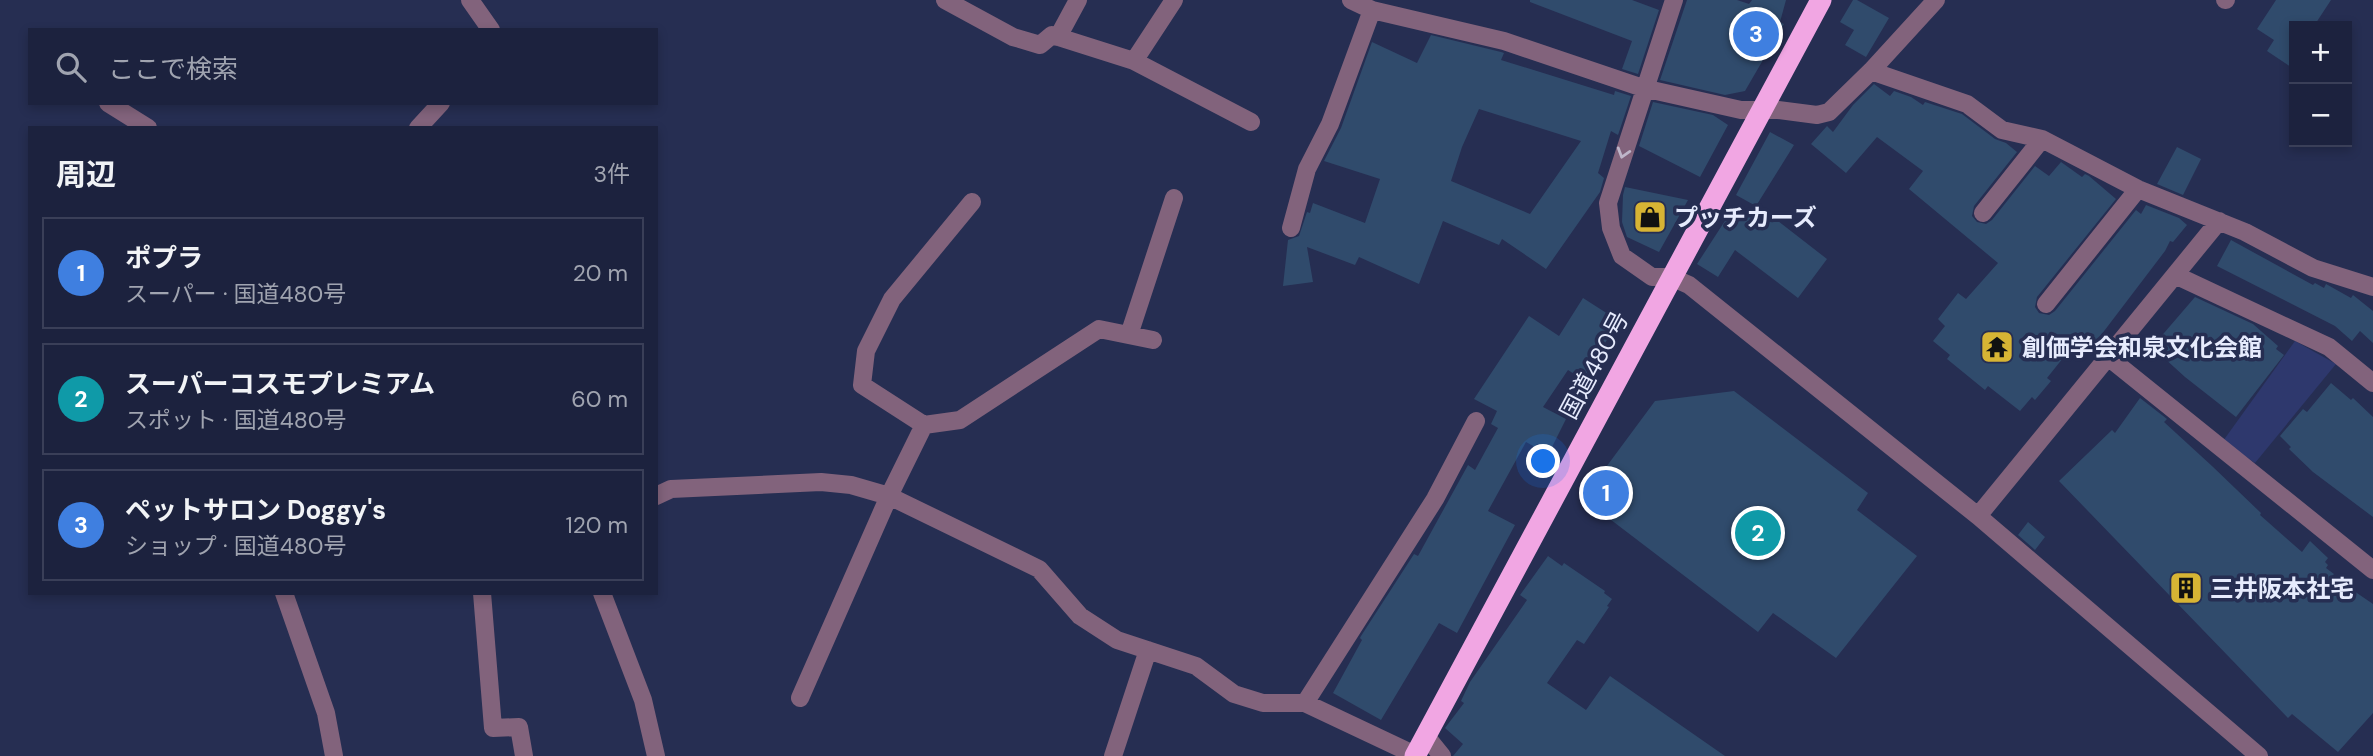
<!DOCTYPE html>
<html lang="ja">
<head>
<meta charset="utf-8">
<style>
	body { margin:0; font-family:"DM Sans","Noto Sans JP",sans-serif; background:#252a45; color:#f1f3f6 }
	.controls { position:absolute; right:21px; top:21px; display:grid; overflow:hidden; border-radius:0px; box-shadow:0 4px 10px #0003 }
	.controls button { width:63px; height:63px; display:grid; place-items:center; padding:0; border:0; border-bottom:2px solid #3a3f58; background:#1c223e; color:#f1f3f6; font:35px sans-serif }
	.you { position:absolute; left:1544px; top:462px; width:24px; height:24px; margin:-18px; border:5px solid #fff; border-radius:50%; background:#1a73e8; box-shadow:0 0 0 10px #1a73e833 }
	.badge { display:grid; place-items:center; width:46px; height:46px; border-radius:50%; background:#8bbbb9; color:#fff; font-size:23px; font-weight:700 }
	.pin { position:absolute; translate:-50% -50%; border:4px solid #fff; box-shadow:0 2px 7px #0006 }
	.list { margin:0; padding:0; list-style:none }
	h2 { display:flex; justify-content:space-between; align-items:center; height:91px; margin:0; padding:0 28px; font-size:30px }
	h2 small { font-size:23px; font-weight:400; color:#a0a4b0 }
	.list li { display:grid; grid-template-columns:46px 1fr auto; gap:21px; align-items:center; box-sizing:border-box; height:112px; margin:0 14px 14px; padding:0 14px; border:2px solid #3a3f58; border-radius:0px }
	.list b { display:block; font-size:26px; white-space:nowrap }
	.list p { margin:0; font-size:23px; white-space:nowrap; color:#a0a4b0 }
	.list em { font-size:23px; font-style:normal; color:#a0a4b0 }
	.icon { flex:none; width:38px; height:38px; fill:none; stroke:currentColor; stroke-width:2; stroke-linecap:round; stroke-linejoin:round }
	.map { position:relative; flex:none; width:2373px; height:756px; overflow:hidden }
	.search { position:absolute; background:#1c223e; box-shadow:0 4px 10px #0003; left:28px; top:28px; width:630px; height:77px; display:flex; align-items:center; gap:18px; box-sizing:border-box; padding:0 24px; border-radius:0px; color:#a0a4b0; font-size:26px }
	.panel { position:absolute; background:#1c223e; box-shadow:0 4px 10px #0003; left:28px; top:126px; width:630px; height:469px; border-radius:0px }
	.map>svg:first-child { display:block }
	.green { fill:#2e386d }
	.building { fill:#304b6c; fill-rule:evenodd }
	.lines { fill:none; stroke-linecap:round; stroke-linejoin:round }
	.minor { stroke:#82637c; stroke-width:18 }
	.highway { stroke:#f1a6e3; stroke-width:21 }
	.oneway { stroke:#beb5c9 }
	.labels { text-anchor:middle; dominant-baseline:central; stroke-width:7; stroke-linejoin:round; paint-order:stroke }
	.poi-label { font-size:24px; font-weight:bold; fill:#e6ebfd; stroke:#262e52; text-anchor:start }
	.street-label { font-size:24px; fill:#e6ebfd; stroke:#262e52 }
</style>
</head>
<body>
<div class="map">
<svg width="2373" height="756" viewBox="0 0 2373 756">
	<rect width="100%" height="100%" fill="#262e52"/>
	<path class="green" d="M2295,341L2336,364L2255,463L2223,441Z"/>
	<path class="building" d="M1530,0H1632L1659,10L1638,74L1622,69L1632,41L1530,2Z
		M1687,0H1737L1749,4L1752,0H1786L1780,22L1784,24L1745,91L1725,95L1660,80Z
		M1853,0H1857L1889,18L1866,57L1845,45L1854,30L1840,22Z
		M2276,0H2331L2314,26H2294V69L2267,51L2274,40L2257,29Z
		M1431,35L1501,52L1504,53L1501,60L1614,95L1615,91L1631,96L1618,135L1611,131L1598,173L1604,178L1600,192L1546,269L1502,239L1499,245L1443,221L1419,284L1359,257L1355,265L1307,247L1313,282L1283,286L1288,240L1299,236L1307,212L1310,213L1313,203L1365,223L1380,179L1324,161L1341,128L1372,42L1417,63ZM1479,109L1581,141L1530,214L1451,181L1462,147Z
		M1874,84L1890,96L1894,91L1911,97L1923,105L1925,102L1962,114L1995,139L2006,143L2017,152L1974,206L1972,216L1977,222L1986,224L1992,220L2035,166L2049,176L2061,162L2082,177L2085,174L2089,176L2116,199L2037,297L2035,307L2039,313L2049,315L2055,311L2136,210L2141,214L2146,205L2179,218L2187,225L2173,242L2170,241L2165,251L2095,343L2083,333L2047,378L2051,381L2035,400L2032,397L2020,411L1988,386L1985,390L1947,359L1950,355L1933,341L1945,326L1938,319L1958,293L1966,299L1998,263L1909,189L1923,171L1877,137L1846,173L1811,144L1827,126L1833,132L1853,105Z
		M1653,102L1713,115L1728,125L1700,177L1639,146Z
		M1770,132L1794,145L1756,206L1736,195Z
		M2177,147L2201,159L2183,195L2157,184Z
		M1625,187L1688,200L1659,252L1627,237L1622,222L1623,195Z
		M1732,210L1774,218L1827,259L1798,298L1735,250L1718,277L1697,264Z
		M2231,240L2313,285L2315,283L2324,288L2326,284L2351,298L2353,295L2373,311V343L2360,331L2352,341L2335,326L2217,266Z
		M2195,297L2253,324L2278,346L2276,349L2284,355L2236,417L2185,377L2152,347Z
		M1583,298L1619,321L1593,362L1596,364L1585,381L1568,370L1543,407L1566,419L1550,451L1537,444L1535,447L1526,442L1488,511L1515,525L1457,633L1439,623L1381,720L1333,693L1362,640L1360,638L1361,636L1414,554L1418,556L1468,465L1475,470L1498,428L1491,424L1497,411L1474,399L1529,316L1559,336Z
		M2331,383L2351,400L2353,398L2373,417V517L2313,472L2289,449L2291,447L2280,436L2303,409L2307,412Z
		M1734,391L1868,493L1857,510L1917,556L1836,658L1773,613L1758,632L1598,510L1595,482L1655,401Z
		M2140,398L2167,419L2164,422L2212,466L2261,513L2260,515L2302,552L2310,541L2328,558L2325,562L2328,565L2326,568L2334,574L2332,576L2373,604V713L2338,752L2292,714L2288,718L2059,481L2112,430L2115,433Z
		M2028,522L2045,537L2035,550L2018,535Z
		M1548,556L1562,566L1564,563L1605,591L1604,593L1612,599L1607,606L1609,607L1584,644L1577,640L1547,683L1586,710L1610,676L1725,756H1453L1463,744L1445,728L1464,703L1461,701L1470,682L1527,600L1520,595Z"/>
	<g class="lines">
		<path class="minor" d="M470,0L491,30
			M945,0L1013,37L1040,45L1052,35L1134,61L1251,122
			M1351,0L1372,10L1504,41L1643,88L1741,110H1778L1817,115L1829,112L1871,71L1936,0
			M1674,0L1608,203L1611,228L1622,256L1652,277H1671L1689,285L1978,516L2259,756
			M2225,0H2226
			M1058,37L1078,0
			M1134,61L1174,0
			M1871,71L1967,104L2002,130L2042,139L2138,189L2245,232L2313,268L2373,287
			M108,103L148,128
			M418,128L441,103
			M1983,213L2042,139
			M1291,228L1307,169L1330,124L1372,10
			M2175,275L2329,347L2373,383
			M2046,304L2138,189
			M1129,335L1174,198
			M2108,357L2373,570
			M924,425L862,385L866,351L892,299L972,202
			M656,496L671,489L821,482L851,485L889,496L1039,569L1080,616L1117,640L1196,666L1234,694L1263,703H1305L1415,755
			M1978,516L2219,221
			M284,593L326,713L334,756
			M482,593L493,728L519,727L524,756
			M602,593L643,700L656,756
			M800,698L889,496L924,425L960,420L1099,329L1153,340
			M1305,703L1435,499L1476,421
			M1425,735L1442,756
			M1113,756L1148,650"/>
		<path class="highway" d="M1415,756L1821,0"/>
	</g>
	<defs><path id="oneway-chevron" d="M-2-3.5L2.5 0L-2 3.5" fill="none" stroke-width="1.6" stroke-linecap="round" stroke-linejoin="round" transform="scale(1.75)"/></defs>
	<use class="oneway" href="#oneway-chevron" transform="translate(1623 153) rotate(107)"/>
	<defs>
		<symbol id="shop-square" viewBox="-11 -11 22 22"><rect x="-9" y="-9" width="18" height="18" rx="4" fill="#d7b434" stroke="#262e52"/><path d="M-5-2.5h2.3a2.7 3.5 0 0 1 5.4 0H5L5.5 6h-11ZM-1.5-2.5h3a1.5 2.3 0 0 0-3 0Z" fill="#111"/></symbol>
		<symbol id="temple-square" viewBox="-11 -11 22 22"><rect x="-9" y="-9" width="18" height="18" rx="4" fill="#d7b434" stroke="#262e52"/><path d="M0-6L5-2H3V0L6.5 2.5H4V6H1.5V3h-3V6H-4V2.5H-6.5L-3 0V-2H-5Z" fill="#111"/></symbol>
		<symbol id="building-square" viewBox="-11 -11 22 22"><rect x="-9" y="-9" width="18" height="18" rx="4" fill="#d7b434" stroke="#262e52"/><path d="M-4-6H4V6H1V3H-1V6H-4ZM-2.5-4.3h1.7v1.8h-1.7ZM.8-4.3h1.7v1.8H.8ZM-2.5-1h1.7V.8h-1.7ZM.8-1h1.7V.8H.8Z" fill="#111"/></symbol>
	</defs>
	<g fill-rule="evenodd">
		<use href="#shop-square" x="1631" y="198" width="38" height="38"/>
		<use href="#temple-square" x="1978" y="328" width="38" height="38"/>
		<use href="#building-square" x="2167" y="569" width="38" height="38"/>
	</g>
	<g class="labels">
		<g class="poi-label">
			<text x="1674" y="217">プッチカーズ</text>
			<text x="2022" y="347">創価学会和泉文化会館</text>
			<text x="2210" y="588">三井阪本社宅</text>
		</g>
		<g class="street-label">
			<text transform="translate(1594 365) rotate(-62)">国道480号</text>
		</g>
	</g>
</svg>
<div class="controls">
<button>+</button>
<button>−</button>
</div>
<div class="you"></div>
<div class="pin badge" style="left:1606px;top:493px;background:#3f7fe0">1</div>
<div class="pin badge" style="left:1758px;top:533px;background:#0f9aa8">2</div>
<div class="pin badge" style="left:1756px;top:34px;background:#3f7fe0">3</div>
<div class="search"><svg class="icon" aria-label="search" viewBox="0 0 24 24"><circle cx="10" cy="10" r="6"/><path d="M15 15l6 6"/></svg>ここで検索</div>
<section class="panel">
<h2>周辺<small>3件</small></h2>
<ul class="list">
<li><span class="badge" style="background:#3f7fe0">1</span><div><b>ポプラ</b><p>スーパー · 国道480号</p></div><em>20 m</em></li>
<li><span class="badge" style="background:#0f9aa8">2</span><div><b>スーパーコスモプレミアム</b><p>スポット · 国道480号</p></div><em>60 m</em></li>
<li><span class="badge" style="background:#3f7fe0">3</span><div><b>ペットサロン Doggy's</b><p>ショップ · 国道480号</p></div><em>120 m</em></li>
</ul>
</section>
</div>
</body>
</html>
